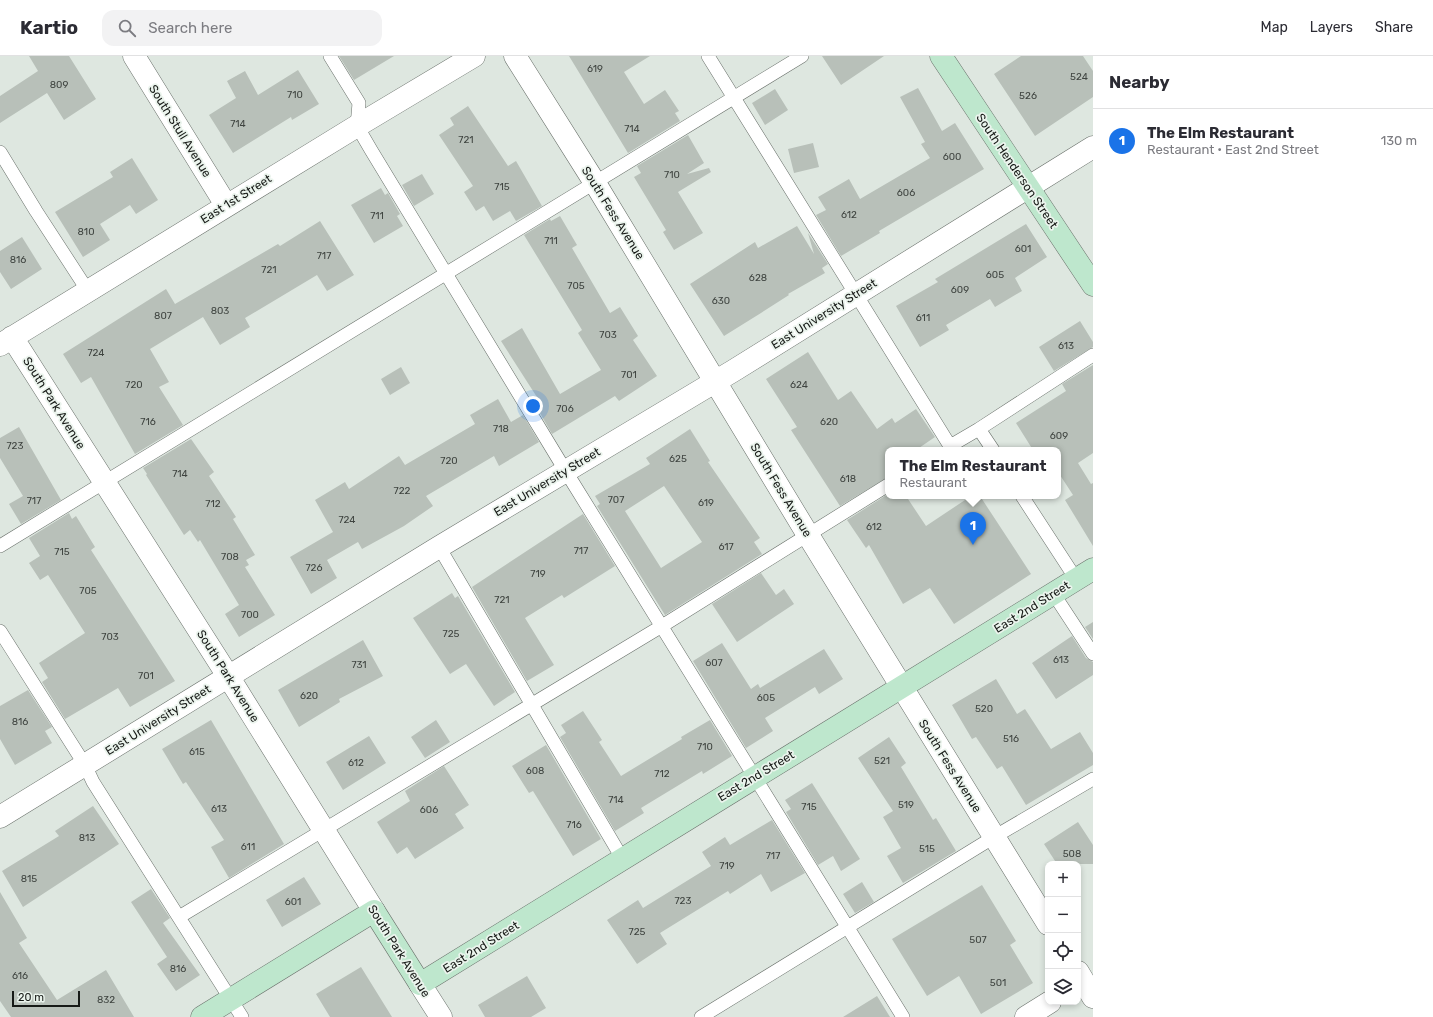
<!DOCTYPE html>
<html lang="en">
<head>
<meta charset="utf-8">
<style>
	body { margin:0; font-family:Rubik,sans-serif; background:#f2f2f3; color:#2b2b33 }
	.controls { position:absolute; right:12px; bottom:12px; display:grid; overflow:hidden; border-radius:8px; box-shadow:0 2px 6px #0003 }
	.controls button { width:36px; height:36px; display:grid; place-items:center; padding:0; border:0; border-bottom:1px solid #e1e1e2; background:#fff; color:#2b2b33; font:20px sans-serif }
	.scale { position:absolute; left:12px; bottom:10px; width:68px; box-sizing:border-box; padding-left:4px; border:2px solid #171a17; border-top:0; font-size:11px; line-height:14px; white-space:nowrap; color:#171a17; -webkit-text-stroke:3px #ebf4ed; paint-order:stroke }
	.you { position:absolute; left:533px; top:350px; width:14px; height:14px; margin:-10px; border:3px solid #fff; border-radius:50%; background:#1a73e8; box-shadow:0 0 0 6px #1a73e833 }
	.badge { display:grid; place-items:center; width:26px; height:26px; border-radius:50%; background:#1a73e8; color:#fff; font-size:13px; font-weight:700 }
	.pin { position:absolute; translate:-50% -33px; filter:drop-shadow(0 1px 2px #0008) }
	.pin::after { content:''; position:absolute; top:21px; width:14px; height:12px; background:inherit; clip-path:polygon(0 0,100% 0,50% 100%) }
	.popup { position:absolute; left:885px; top:391px; width:176px; height:52px; box-sizing:border-box; display:grid; place-content:center; border-radius:8px; background:#fff; filter:drop-shadow(0 1px 3px #0005); font-size:13px; white-space:nowrap; color:#7c7c81 }
	.popup b { font-size:15px; color:#2b2b33 }
	.popup::after { content:''; position:absolute; left:50%; top:100%; margin-left:-8px; border:8px solid transparent; border-top-color:#fff }
	.list { margin:0; padding:0; list-style:none }
	h2 { display:flex; justify-content:space-between; align-items:center; height:52px; margin:0; padding:0 16px; font-size:17px }
	h2 small { font-size:13px; font-weight:400; color:#7c7c81 }
	.list li { display:grid; grid-template-columns:26px 1fr auto; gap:12px; align-items:center; box-sizing:border-box; height:64px; padding:0 16px; border-top:1px solid #e1e1e2 }
	.list b { display:block; font-size:15px; white-space:nowrap }
	.list p { margin:0; font-size:13px; white-space:nowrap; color:#7c7c81 }
	.list em { font-size:13px; font-style:normal; color:#7c7c81 }
	.icon { flex:none; width:22px; height:22px; fill:none; stroke:currentColor; stroke-width:2; stroke-linecap:round; stroke-linejoin:round }
	.map { position:relative; flex:none; width:1093px; height:961px; overflow:hidden }
	header { display:flex; align-items:center; gap:24px; box-sizing:border-box; height:56px; padding:0 20px; background:#fff; border-bottom:1px solid #e1e1e2 }
	header strong { font-size:19px }
	nav { display:flex; gap:22px; margin-inline-start:auto; font-size:14px }
	.search { width:280px; height:36px; background:#f2f2f3; display:flex; align-items:center; gap:10px; box-sizing:border-box; padding:0 14px; border-radius:12px; color:#7c7c81; font-size:15px }
	main { display:flex }
	aside { flex:1; background:#fff }
	.map>svg:first-child { display:block }
	.building { fill:#b8c0b9; fill-rule:evenodd }
	.lines { fill:none; stroke-linecap:round; stroke-linejoin:round }
	.lane-casing { stroke:#6a716b; stroke-width:14 }
	.street-casing { stroke:#6a716b; stroke-width:23 }
	.secondary-casing { stroke:#6a716b; stroke-width:23 }
	.lane { stroke:#fff; stroke-width:13 }
	.street { stroke:#fff; stroke-width:22 }
	.secondary { stroke:#bee7cd; stroke-width:22 }
	.labels { text-anchor:middle; dominant-baseline:central; stroke-width:3.5; stroke-linejoin:round; paint-order:stroke }
	.number-label { font-size:10px; fill:#3f4440 }
	.street-label { font-size:12px; fill:#171a17; stroke:#ebf4ed }
</style>
</head>
<body>
<header>
<strong>Kartio</strong>
<div class="search"><svg class="icon" aria-label="search" viewBox="0 0 24 24"><circle cx="10" cy="10" r="6"/><path d="M15 15l6 6"/></svg>Search here</div>
<nav><a>Map</a><a>Layers</a><a>Share</a></nav>
</header>
<main>
<div class="map">
<svg width="1093" height="961" viewBox="0 0 1093 961">
	<rect width="100%" height="100%" fill="#dee7e0"/>
	<path class="building" d="M29,0H69L96,43L64,64L47,37L0,67V40L38,15Z
		M339,0H394L354,24Z
		M569,0H650L624,16L644,48L665,34L679,55L675,57L680,65L628,97Z
		M822,0H884L841,29Z
		M1021,0H1083L1093,15V41L1035,80L994,18Z
		M298,14L319,48L292,64L291,61L233,97L209,59L236,42L227,25L245,15L258,39Z
		M918,32L942,75L955,67L984,113L879,175L880,177L841,200L816,159L826,154L818,141L849,123L860,143L930,102L921,88L925,86L900,41Z
		M775,33L788,54L765,69L752,47Z
		M468,50L508,110L516,105L542,150L516,165L510,155L493,165L484,150L476,155L464,136L473,130L439,79L454,69L450,62Z
		M688,79L704,107L687,118L709,112L711,116L678,136L703,177L674,194L663,176L666,174L634,121L641,117L637,110Z
		M813,87L819,111L794,117L788,93Z
		M132,102L158,144L136,158L130,149L100,168L110,184L83,201L55,156L113,121L110,116Z
		M422,118L434,138L414,150L402,129Z
		M381,132L385,139L388,137L400,158L397,160L403,170L374,187L351,149Z
		M560,160L577,189L572,192L610,257L620,251L638,280L633,284L657,320L619,345L615,340L552,378L537,352L542,349L501,285L522,272L560,338L601,314L578,277L582,274L524,179L550,163L551,165Z
		M320,165L354,219L327,235L317,219L245,262L250,271L220,289L203,261L150,293L169,326L159,331L183,369L135,398L91,321L81,327L63,298L166,233L175,248L278,188L280,190Z
		M1026,168L1047,201L1015,222L1022,235L995,251L990,243L946,269L949,274L920,291L896,250L938,226L935,223Z
		M797,170L814,198L808,177L828,208L822,212L825,217L788,238L789,239L761,257L724,280L690,228L755,186L758,192Z
		M22,181L42,213L11,233L0,216V195Z
		M1080,265L1093,286V291L1054,315L1039,291Z
		M808,296L838,344L851,335L877,373L892,362L895,367L916,353L935,381L916,394H888V421L840,450L791,374L797,371L766,323Z
		M1093,309V397L1078,407L1091,428L1093,427V490L1065,444L1073,439L1058,416V394H1033L1016,367L1066,335L1062,328Z
		M401,311L410,327L390,339L381,323Z
		M498,343L511,366L523,359L539,386L499,410L494,400L426,440L433,450L404,470L362,493L358,486L327,504L337,522L311,538L290,501L333,476L315,444L345,426L349,433L399,400L405,409L475,368L470,359Z
		M19,371L61,444L21,468L9,448L23,440L0,402V382Z
		M690,373L710,405L708,406L760,482L754,486L762,498L665,559L597,450L600,448L595,440L650,408L646,402ZM664,430L702,486L661,512L625,455Z
		M191,383L214,416L209,420L236,461L233,463L255,499L246,504L249,509L245,511L275,559L239,581L225,558L239,549L200,484L198,486L190,474L184,479L146,419L147,418L143,412Z
		M888,438V440H906L926,470L971,440H980L1031,518L954,568L930,532L903,548L869,489L866,492L847,464Z
		M69,457L72,463L76,460L95,491L91,494L175,625L130,651L118,632L65,663L42,626L48,622L39,607L85,577L48,519L40,524L29,507L40,500L29,482Z
		M583,458L615,510L564,542L562,539L525,562L554,609L527,625L472,531Z
		M761,517L776,539L784,533L794,548L737,586L712,548Z
		M452,537L455,542L458,540L515,636L494,650L466,608L450,618L413,562Z
		M1093,566V583L1085,571Z
		M1072,580L1086,602L1093,606V619L1056,643L1032,607Z
		M363,584L383,620L339,643L340,646L299,671L278,634Z
		M722,587L751,633L758,628L760,632L824,593L843,623L819,638L815,631L765,662L773,675L746,692L693,605Z
		M996,623L1017,658L1025,653L1051,693L1080,676L1093,697V709L1026,749L1002,710L997,713L976,681L972,683L952,649Z
		M28,634L52,671L45,675L52,687L15,709L0,683V650Z
		M583,655L602,684L599,686L621,720L682,683L681,681L710,664L732,700L703,718L702,715L641,752L644,757L615,775L560,681L566,677L561,669Z
		M211,664L284,788L229,822L211,791L224,784L186,726L183,728L162,693Z
		M436,664L450,686L425,702L411,681Z
		M369,680L386,707L343,734L326,706Z
		M889,681L906,707L901,711L933,764L936,762L956,795L903,827L887,800L901,792L883,761L893,755L858,702Z
		M546,689L601,783L573,800L533,735L529,737L512,710Z
		M444,710L469,749L455,758L464,772L415,803L407,791L397,798L377,766L410,745L405,735Z
		M812,727L860,803L841,815L833,800L818,809L786,756L791,753L785,744Z
		M93,750L119,788L23,851L2,815L59,780L55,775Z
		M772,764L805,817L771,836L761,818L730,838L728,835L660,877L667,888L637,908L607,864L638,844L643,852L711,810L702,796L725,781L730,789Z
		M1078,766L1093,789V808H1057L1044,788Z
		M304,821L321,848L282,871L266,844Z
		M862,826L874,846L855,857L843,838Z
		M982,829L1016,885L1010,889L1033,927L981,958L959,920L927,940L892,883Z
		M151,833L170,862L163,867L200,919L176,935L157,908L167,901L131,846Z
		M0,836L27,882L19,887L57,944L106,914L134,961H11L0,945Z
		M361,911L392,961H330L316,938Z
		M527,920L546,952L531,961H485L478,949Z
		M877,940L890,961H843Z"/>
	<g class="lines">
		<defs>
			<path id="lane" d="M330,0L359,47L357,70L371,94L565,414L903,961
				M708,0L950,390L979,373L993,394
				M0,96L36,155L88,235
				M979,373L1093,299
				M1022,440L1076,523
				M0,490L802,0
				M439,491L622,802
				M1053,537L1093,598
				M0,575L85,709L93,726L242,961
				M179,861L662,570L888,429
				M701,961L994,781L1093,723"/>
			<path id="street" d="M134,0L226,149
				M515,0L595,127L808,479L1048,868
				M12,281L228,620L374,855
				M0,289L357,70L474,0
				M0,761L439,491L733,315L1093,91
				M1078,916L1093,941
				M420,928L441,961
				M1026,961L1050,946"/>
			<path id="secondary" d="M941,0L1093,229
				M202,961L374,855L420,928L1093,513"/>
		</defs>
		<use href="#lane" class="lane-casing"/>
		<use href="#street" class="street-casing"/>
		<use href="#secondary" class="secondary-casing"/>
		<use href="#lane" class="lane"/>
		<use href="#street" class="street"/>
		<use href="#secondary" class="secondary"/>
	</g>
	<g class="labels">
		<g class="number-label">
			<text x="595" y="13">619</text>
			<text x="1079" y="21">524</text>
			<text x="59" y="29">809</text>
			<text x="295" y="39">710</text>
			<text x="1028" y="40">526</text>
			<text x="238" y="68">714</text>
			<text x="632" y="73">714</text>
			<text x="466" y="84">721</text>
			<text x="952" y="101">600</text>
			<text x="672" y="119">710</text>
			<text x="502" y="131">715</text>
			<text x="906" y="137">606</text>
			<text x="849" y="159">612</text>
			<text x="377" y="160">711</text>
			<text x="86" y="176">810</text>
			<text x="551" y="185">711</text>
			<text x="1023" y="193">601</text>
			<text x="324" y="200">717</text>
			<text x="18" y="204">816</text>
			<text x="269" y="214">721</text>
			<text x="995" y="219">605</text>
			<text x="758" y="222">628</text>
			<text x="576" y="230">705</text>
			<text x="960" y="234">609</text>
			<text x="721" y="245">630</text>
			<text x="220" y="255">803</text>
			<text x="163" y="260">807</text>
			<text x="923" y="262">611</text>
			<text x="608" y="279">703</text>
			<text x="1066" y="290">613</text>
			<text x="96" y="297">724</text>
			<text x="629" y="319">701</text>
			<text x="134" y="329">720</text>
			<text x="799" y="329">624</text>
			<text x="565" y="353">706</text>
			<text x="148" y="366">716</text>
			<text x="829" y="366">620</text>
			<text x="501" y="373">718</text>
			<text x="1059" y="380">609</text>
			<text x="15" y="390">723</text>
			<text x="678" y="403">625</text>
			<text x="449" y="405">720</text>
			<text x="180" y="418">714</text>
			<text x="848" y="423">618</text>
			<text x="402" y="435">722</text>
			<text x="616" y="444">707</text>
			<text x="34" y="445">717</text>
			<text x="706" y="447">619</text>
			<text x="213" y="448">712</text>
			<text x="347" y="464">724</text>
			<text x="874" y="471">612</text>
			<text x="726" y="491">617</text>
			<text x="581" y="495">717</text>
			<text x="62" y="496">715</text>
			<text x="230" y="501">708</text>
			<text x="314" y="512">726</text>
			<text x="538" y="518">719</text>
			<text x="88" y="535">705</text>
			<text x="502" y="544">721</text>
			<text x="250" y="559">700</text>
			<text x="451" y="578">725</text>
			<text x="110" y="581">703</text>
			<text x="1061" y="604">613</text>
			<text x="714" y="607">607</text>
			<text x="359" y="609">731</text>
			<text x="146" y="620">701</text>
			<text x="309" y="640">620</text>
			<text x="766" y="642">605</text>
			<text x="984" y="653">520</text>
			<text x="20" y="666">816</text>
			<text x="1011" y="683">516</text>
			<text x="705" y="691">710</text>
			<text x="197" y="696">615</text>
			<text x="882" y="705">521</text>
			<text x="356" y="707">612</text>
			<text x="535" y="715">608</text>
			<text x="662" y="718">712</text>
			<text x="616" y="744">714</text>
			<text x="906" y="749">519</text>
			<text x="809" y="751">715</text>
			<text x="219" y="753">613</text>
			<text x="429" y="754">606</text>
			<text x="574" y="769">716</text>
			<text x="87" y="782">813</text>
			<text x="248" y="791">611</text>
			<text x="927" y="793">515</text>
			<text x="1072" y="798">508</text>
			<text x="773" y="800">717</text>
			<text x="727" y="810">719</text>
			<text x="29" y="823">815</text>
			<text x="683" y="845">723</text>
			<text x="293" y="846">601</text>
			<text x="637" y="876">725</text>
			<text x="978" y="884">507</text>
			<text x="178" y="913">816</text>
			<text x="20" y="920">616</text>
			<text x="998" y="927">501</text>
			<text x="106" y="944">832</text>
		</g>
		<g class="street-label">
			<text transform="translate(180 75) rotate(58)">South Stull Avenue</text>
			<text transform="translate(1017 115) rotate(56)">South Henderson Street</text>
			<text transform="translate(236 143) rotate(-32)">East 1st Street</text>
			<text transform="translate(613 157) rotate(58)">South Fess Avenue</text>
			<text transform="translate(824 258) rotate(-32)">East University Street</text>
			<text transform="translate(54 347) rotate(58)">South Park Avenue</text>
			<text transform="translate(547 426) rotate(-31)">East University Street</text>
			<text transform="translate(781 434) rotate(59)">South Fess Avenue</text>
			<text transform="translate(1032 551) rotate(-32)">East 2nd Street</text>
			<text transform="translate(228 620) rotate(58)">South Park Avenue</text>
			<text transform="translate(158 664) rotate(-32)">East University Street</text>
			<text transform="translate(950 710) rotate(58)">South Fess Avenue</text>
			<text transform="translate(756 720) rotate(-31)">East 2nd Street</text>
			<text transform="translate(481 891) rotate(-32)">East 2nd Street</text>
			<text transform="translate(399 895) rotate(58)">South Park Avenue</text>
		</g>
	</g>
</svg>
<div class="controls">
<button>+</button>
<button>−</button>
<button><svg class="icon" aria-label="locate" viewBox="0 0 24 24"><circle cx="12" cy="12" r="6"/><path d="M12 2v4M12 18v4M2 12h4M18 12h4"/></svg></button>
<button><svg class="icon" aria-label="layers" viewBox="0 0 24 24"><path d="M12 4l9 5-9 5-9-5zM3 14l9 5 9-5"/></svg></button>
</div>
<div class="scale">20 m</div>
<div class="you"></div>
<div class="pin badge" style="left:973px;top:489px">1</div>
<div class="popup"><b>The Elm Restaurant</b>Restaurant</div>
</div>
<aside>
<h2>Nearby<small></small></h2>
<ul class="list">
<li><span class="badge">1</span><div><b>The Elm Restaurant</b><p>Restaurant · East 2nd Street</p></div><em>130 m</em></li>
</ul>
</aside>
</main>
</body>
</html>
